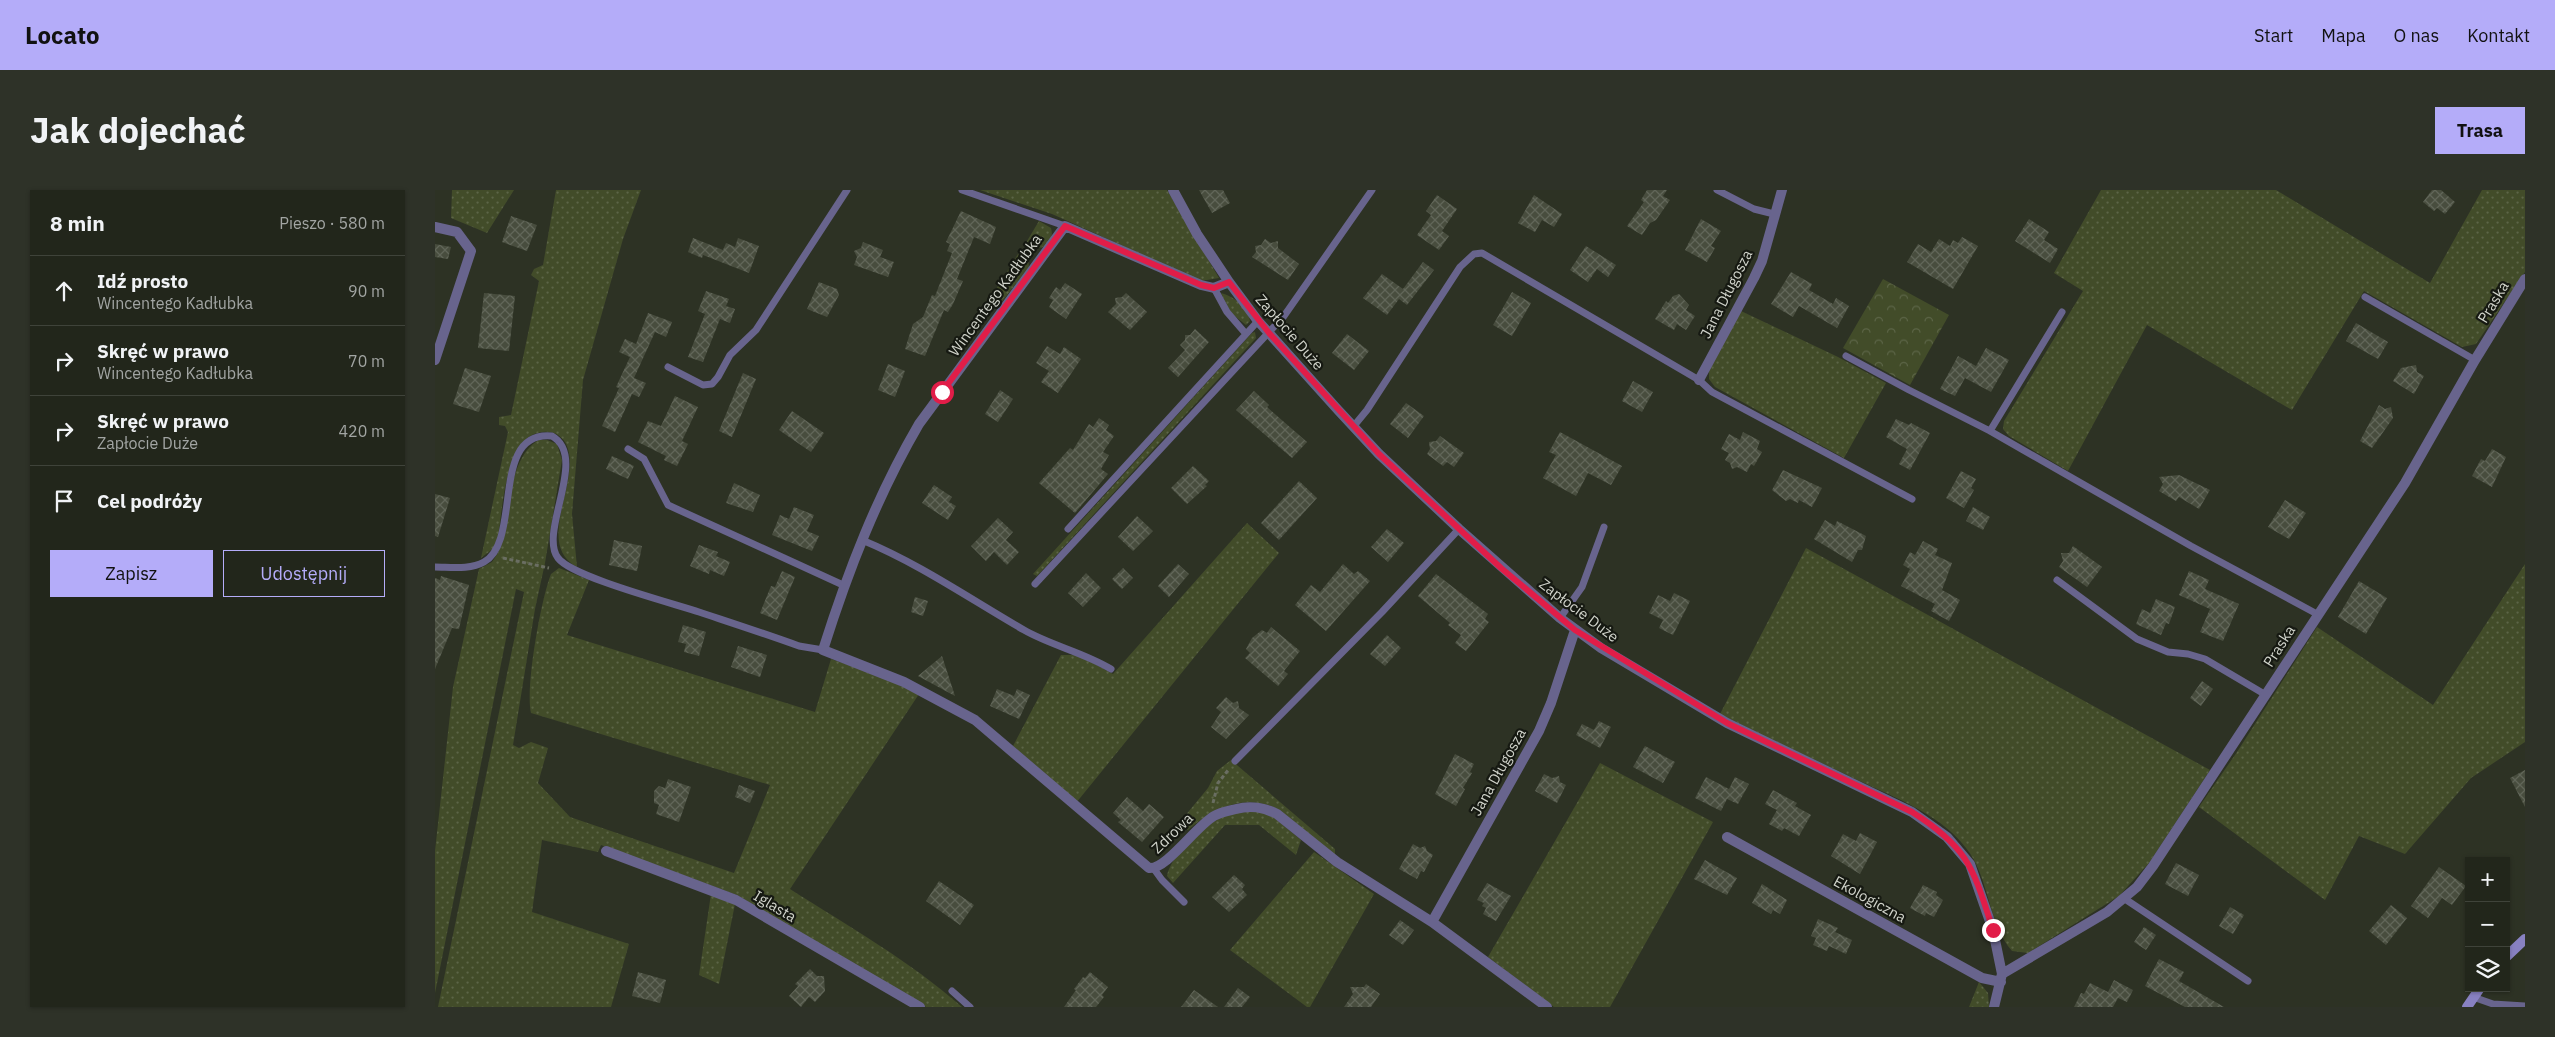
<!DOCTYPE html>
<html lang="pl">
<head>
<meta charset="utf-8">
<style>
	body { margin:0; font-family:"IBM Plex Sans",sans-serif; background:#2e3228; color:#f1f3f6 }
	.controls { position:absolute; right:15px; bottom:15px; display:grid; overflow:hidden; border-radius:0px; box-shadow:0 1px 4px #0004 }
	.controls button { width:45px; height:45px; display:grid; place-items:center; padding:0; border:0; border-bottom:1px solid #3f433a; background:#22261b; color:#f1f3f6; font:25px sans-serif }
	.stop { position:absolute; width:15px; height:15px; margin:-11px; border:4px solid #e11d48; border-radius:50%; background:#fff }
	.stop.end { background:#e11d48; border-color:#fff; box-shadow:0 1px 5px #0008 }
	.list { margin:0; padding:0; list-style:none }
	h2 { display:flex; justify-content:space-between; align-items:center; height:65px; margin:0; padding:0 20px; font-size:21px }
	h2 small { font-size:16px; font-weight:400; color:#a2a5a3 }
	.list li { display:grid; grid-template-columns:32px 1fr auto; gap:15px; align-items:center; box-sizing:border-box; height:70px; padding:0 20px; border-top:1px solid #3f433a }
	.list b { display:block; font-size:19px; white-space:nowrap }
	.list p { margin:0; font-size:16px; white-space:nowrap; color:#a2a5a3 }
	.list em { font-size:16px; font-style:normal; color:#a2a5a3 }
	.actions { display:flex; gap:10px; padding:15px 20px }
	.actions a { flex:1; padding:11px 0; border:1px solid #b4acf9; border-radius:0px; text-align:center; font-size:18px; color:#b4acf9 }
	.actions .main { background:#b4acf9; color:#111 }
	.icon { flex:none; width:28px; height:28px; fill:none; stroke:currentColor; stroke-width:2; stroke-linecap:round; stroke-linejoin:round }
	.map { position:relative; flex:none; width:2090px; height:817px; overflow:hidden; border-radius:0px }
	header { display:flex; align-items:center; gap:30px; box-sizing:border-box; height:70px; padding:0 25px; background:#b4acf9; color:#111 }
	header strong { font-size:24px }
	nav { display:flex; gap:28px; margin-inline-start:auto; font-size:18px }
	.intro { display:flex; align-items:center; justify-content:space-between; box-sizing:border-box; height:120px; padding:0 30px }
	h1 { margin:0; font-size:35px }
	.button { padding:12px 22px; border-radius:0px; background:#b4acf9; color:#111; font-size:18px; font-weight:700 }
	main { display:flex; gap:30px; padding:0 30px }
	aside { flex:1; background:#22261b; border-radius:0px; box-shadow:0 1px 4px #0004 }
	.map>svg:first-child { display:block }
	.grass { fill:url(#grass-dots) }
	.forest { fill:url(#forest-crowns) }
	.building { fill:url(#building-cross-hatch) }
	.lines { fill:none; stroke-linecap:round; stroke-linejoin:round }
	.path { stroke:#6a6e62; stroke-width:3; stroke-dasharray:4 2.5; stroke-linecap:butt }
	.lane { stroke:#68648d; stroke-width:7 }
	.street { stroke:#68648d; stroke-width:10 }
	.secondary { stroke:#8881c2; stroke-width:10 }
	.route { stroke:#e11d48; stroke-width:6 }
	.labels { text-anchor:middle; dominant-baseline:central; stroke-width:4.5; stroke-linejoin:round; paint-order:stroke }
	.street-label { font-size:15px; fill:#d0d3ca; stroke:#161912 }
</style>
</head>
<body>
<header>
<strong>Locato</strong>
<nav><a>Start</a><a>Mapa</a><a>O nas</a><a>Kontakt</a></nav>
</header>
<div class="intro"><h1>Jak dojechać</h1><a class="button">Trasa</a></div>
<main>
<aside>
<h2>8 min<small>Pieszo · 580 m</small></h2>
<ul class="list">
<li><svg class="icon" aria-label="ahead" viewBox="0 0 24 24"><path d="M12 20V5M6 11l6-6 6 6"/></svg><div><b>Idź prosto</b><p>Wincentego Kadłubka</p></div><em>90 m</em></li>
<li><svg class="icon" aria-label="right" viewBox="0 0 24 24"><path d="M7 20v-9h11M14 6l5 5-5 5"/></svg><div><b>Skręć w prawo</b><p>Wincentego Kadłubka</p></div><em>70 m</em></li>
<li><svg class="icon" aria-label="right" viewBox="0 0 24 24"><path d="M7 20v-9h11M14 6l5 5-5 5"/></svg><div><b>Skręć w prawo</b><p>Zapłocie Duże</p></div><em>420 m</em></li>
<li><svg class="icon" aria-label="arrive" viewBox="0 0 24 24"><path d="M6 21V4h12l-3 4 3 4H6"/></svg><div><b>Cel podróży</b></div></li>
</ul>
<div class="actions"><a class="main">Zapisz</a><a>Udostępnij</a></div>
</aside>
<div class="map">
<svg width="2090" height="817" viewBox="0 0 2090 817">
	<defs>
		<pattern id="grass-dots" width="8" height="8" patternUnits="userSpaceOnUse" patternTransform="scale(1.25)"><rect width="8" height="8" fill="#424c29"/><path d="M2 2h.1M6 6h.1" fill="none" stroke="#5c6547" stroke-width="1.8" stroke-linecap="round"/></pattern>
		<pattern id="forest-crowns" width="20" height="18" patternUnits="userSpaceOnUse" patternTransform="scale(1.25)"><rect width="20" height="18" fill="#424c29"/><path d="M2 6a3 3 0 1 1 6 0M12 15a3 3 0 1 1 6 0" fill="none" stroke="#5c6547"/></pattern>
		<pattern id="building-cross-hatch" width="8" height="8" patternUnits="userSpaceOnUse" patternTransform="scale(1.25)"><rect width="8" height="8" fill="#484d3e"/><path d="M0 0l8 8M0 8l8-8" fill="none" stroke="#616659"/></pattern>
	</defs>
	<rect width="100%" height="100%" fill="#2d3224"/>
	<path class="grass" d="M17,0H79L52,43L16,28Z
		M121,0H206L188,49L148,190L137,324L142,377C100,354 144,295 133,259C131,251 124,243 115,242C70,236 68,317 63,348L59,358L46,368L73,242L70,236L64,235V227L76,225L104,91L96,85L99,79L108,75Z
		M545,0H732L784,88L766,91L617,24Z
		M1666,0H1841L1995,93L2047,0H2090V82L2041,154L2027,157L1929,101L1857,220L1712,135L1633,281L1574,246L1568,239L1569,231L1648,101L1619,83Z
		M604,31L616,38C621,57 603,62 589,56Z
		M583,64L593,70L594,77L562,118L550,117Z
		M786,103C798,106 813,117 815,131L811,135L796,123Z
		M1306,121L1403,167L1451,193L1409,268L1280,197L1274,189V179Z
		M820,142L821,148L602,386L598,384L817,143Z
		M104,250H112L122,254L127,270L110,373L100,419L78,555L84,558L96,552L113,558L103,593L135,627L299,683L335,595L96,523C90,498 106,409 116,384L124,378L154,390L132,445L380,522L396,469L440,484L484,504L355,699C413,736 475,771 527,817H491L302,705L166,655L163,662L107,650L97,722L194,754L176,817H3L89,402L81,399L0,803V661L18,497L44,379L57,372L63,363C74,332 72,267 104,250Z
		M812,333L844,363L641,613L578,556L626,465H643L678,484Z
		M1371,358L1775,580L1714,673L1684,706L1593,763L1577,761C1552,732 1555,688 1531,658C1503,621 1452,605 1412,585C1369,565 1327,545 1285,524Z
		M2090,374V552L2036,588L1970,664L1924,646L1890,710L1764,617L1802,562L1882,437L1998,515Z
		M796,570L900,659V665L839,617C807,604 777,619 753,640L740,638L773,598L782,581Z
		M1165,573L1278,632L1175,817H1119L1053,767Z
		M825,622L837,626L866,650L861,665L824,635H790L738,693L732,686C736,664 770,634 790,626C801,621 814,622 825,622Z
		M879,662L939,704L875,817H872L795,760Z
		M276,704L300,714L284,794L264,785Z
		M1544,792L1553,803L1554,817H1534Z"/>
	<path class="forest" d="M1448,89L1514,125L1475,195L1408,158Z"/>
	<path class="building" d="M764,0H788L795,13L777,23Z
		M1212,0H1232L1228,6L1235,10L1221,30L1215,33L1207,45L1192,36L1209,12L1206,10Z
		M1997,0H2006L2020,12L2010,24L2002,18L1999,21L1988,12Z
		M1002,5L1022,19L1007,41L1014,46L1004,60L982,45L996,25L991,21Z
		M1099,5L1127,24L1119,37L1107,30L1100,42L1083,33Z
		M526,21L561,37L555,54L539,47L522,89L528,91L518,114L513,122L509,120L490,166L470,159L478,134L488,127L497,105L500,106L517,63L512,61L515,54L511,52Z
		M76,26L102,35L92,61L67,52Z
		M1266,29L1286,41L1276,56L1280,58L1272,72L1250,60Z
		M1594,29L1614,42L1609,50L1623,59L1615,73L1580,51Z
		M1527,47L1543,56L1518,99L1472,72L1483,54L1496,62L1504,49L1515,56L1518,50L1523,53Z
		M258,48L288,60L291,53L300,57L303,48L324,56L314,83L268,65L267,68L253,62Z
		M830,49L836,53L843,51V58L864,74L853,90L817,67L821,62L820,56L826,55Z
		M428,52L448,60L445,67L459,72L453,87L419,75L422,67L419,61L426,58Z
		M0,54L16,57L13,69L0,67Z
		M1151,56L1181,75L1173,87L1162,79L1153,92L1135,80Z
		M988,72L999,80L972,115L964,109L952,125L928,108L947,84L968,99Z
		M1356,82L1377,94L1374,100L1398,114L1401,108L1414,116L1402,138L1364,116L1358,127L1336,114Z
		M384,92L402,99L404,105L392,127L372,119Z
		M630,93L647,104L631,129L614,117L618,110L614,108L621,97L625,100Z
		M271,101L294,109L291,116L300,119L295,133L285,129L268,172L253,167L270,124L263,121Z
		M1077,102L1096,113L1077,146L1058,135Z
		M49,103L80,106L74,161L43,158Z
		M691,103L712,122L695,140L673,122L681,114L680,108L687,107Z
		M1244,104L1254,115L1251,120L1260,126L1251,140L1242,134L1239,140L1220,129L1231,111L1233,113L1238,106Z
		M213,123L237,132L231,147L220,142L199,188L211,193L204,207L197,204L180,242L167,236L184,198L181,197L195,167L184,162L190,149L201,154Z
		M1921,133L1953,152L1943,169L1911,151Z
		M760,139L774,152L743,187L733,178L750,160L745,155L750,150V145H755Z
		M912,144L934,161L919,180L897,163Z
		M612,156L625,164L629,157L646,169L623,203L606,192L614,181L601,173Z
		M1551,158L1574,170L1556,202L1530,188L1520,206L1505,199L1523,166L1541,176Z
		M453,174L470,181L460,207L443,200Z
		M1981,175L1982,182L1989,186L1979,204L1958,191L1966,178Z
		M30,178L56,186L44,222L18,214Z
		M308,183L321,189L297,247L284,241Z
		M1198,191L1218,202L1207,222L1187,211Z
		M565,200L578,209L563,232L550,224Z
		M819,201L834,215L832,217L872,252L857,268L801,220Z
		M240,206L263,217L247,251L253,254L242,276L229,270L231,266L203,252L213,231L226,236Z
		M971,213L989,226L973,248L955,234Z
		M1944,215L1950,219L1956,217L1958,228L1937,258L1925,251Z
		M357,221L389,243L376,262L344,240Z
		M664,228L674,235L671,240L679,246L668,262L674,265L666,279L673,284L640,323L604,293L635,258L638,260L654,234L658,237Z
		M1461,229L1474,235L1476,233L1495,243L1475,280L1464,274L1472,259L1451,247Z
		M1125,242L1187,276L1176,295L1153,283L1141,306L1108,288L1121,265L1114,262Z
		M1308,242L1325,251L1322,259L1327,262L1319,276L1316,274L1312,282L1302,277L1297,279L1295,273L1290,270L1294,263L1286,259L1294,244L1305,250Z
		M1005,246L1029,263L1019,277L1012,272L1008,276L992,264L995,259L994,252L1001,251Z
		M2057,259L2071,267L2057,297L2037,286L2046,269L2050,271Z
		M177,266L199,276L193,289L171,279Z
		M758,276L774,291L770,295L772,296L752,314L736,298Z
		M1348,280L1387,298L1377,317L1364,310L1363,313L1355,309L1351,311L1337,300Z
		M1526,281L1541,289L1536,298L1539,300L1529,318L1511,308Z
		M1744,285L1775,300L1764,319L1744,307L1741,311L1724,301L1728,294L1724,287Z
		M864,291L882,308L844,350L826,333Z
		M299,293L325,305L318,322L291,313Z
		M499,295L517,307L514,312L521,316L513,330L487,313Z
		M0,304L15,308L3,347L0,346Z
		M1850,310L1871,323L1854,349L1833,337Z
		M359,317L379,325L372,341L384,346L377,361L337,345L345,325L354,329Z
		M1538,317L1555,327L1548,340L1531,331Z
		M702,326L718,341L698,361L683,347Z
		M563,328L578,342L571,350L584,362L572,375L559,362L551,371L536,356Z
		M1390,330L1400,336L1402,331L1431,346L1427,360H1423L1417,372L1379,349Z
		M952,339L969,353L953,372L936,357Z
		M179,350L207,356L202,381L174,375Z
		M1488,351L1503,359L1500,365L1517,373L1507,400L1525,410L1514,431L1496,421L1500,414L1466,396L1475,379L1468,375L1475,362L1480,365Z
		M264,355L283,362L281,366L295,372L289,386L275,380L274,384L255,376Z
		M1638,356L1667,377L1652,397L1624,377L1628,371L1626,363H1634Z
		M743,374L754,384L734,407L723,396Z
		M908,374L919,384L923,381L935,391L891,441L860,415L876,395L885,402Z
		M688,378L698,388L687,399L677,389Z
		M347,381L360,387L342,430L325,423L336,396L340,397Z
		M1754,381L1774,390L1770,399L1804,414L1788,451L1765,442L1775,419L1744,405Z
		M651,383L666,398L648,417L633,403Z
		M1001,384L1053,424L1050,429L1054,432L1031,461L1020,453L1026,445L1013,435L1015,433L983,406Z
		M6,386L34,395L24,439L17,438L0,479V388L5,390Z
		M1924,391L1952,408L1931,444L1903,427Z
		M1239,403L1255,411L1238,445L1224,438L1228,430L1214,423L1223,405L1235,411Z
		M480,407L493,411L488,426L476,422Z
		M1721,409L1740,417L1734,434L1731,433L1726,445L1701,434L1707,419L1715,423Z
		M248,435L271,442L264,466L249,462L251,454L243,452Z
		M836,437L865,461L849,481L853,484L843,496L810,468L815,463L811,459L817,448L827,440L832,443Z
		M952,445L966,458L950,476L935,464Z
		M303,456L332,465L325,487L296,477Z
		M507,466L520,506L483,486Z
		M1767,491L1778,499L1766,516L1755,508Z
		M562,499L579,506L582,499L595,505L584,529L555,516Z
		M791,507L798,513L803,511L804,518L814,525L791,549L776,537L786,522L781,518Z
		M1164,531L1176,537L1165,558L1141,545L1147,534L1159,540Z
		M1210,556L1240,572L1228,593L1198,577Z
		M1020,564L1039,574L1035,582L1037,583L1028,598L1030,599L1021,616L1000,604Z
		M2090,580V617L2075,588Z
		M1109,584L1117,588L1124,586L1125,592L1131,595L1122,613L1100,601Z
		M1271,587L1294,599L1300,587L1314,594L1303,614L1292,609L1286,621L1260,608Z
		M233,589L256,597L244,632L221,624L224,615L219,613V601L224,596L230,598Z
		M304,595L320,601L315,613L300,607Z
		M1338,600L1362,613L1360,616L1376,625L1364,646L1349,638L1347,641L1334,634L1342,620L1330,614Z
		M692,607L708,621L714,614L729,627L707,652L683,632L686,630L678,623Z
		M1425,643L1442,652L1425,684L1396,666L1408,644L1421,651Z
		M978,654L985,658L990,656L992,661L998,665L989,682L986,681L982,689L964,679Z
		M1270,670L1302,688L1292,705L1259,689Z
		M1741,673L1764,685L1753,706L1730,694Z
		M2004,677L2031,696L2017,715L2007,708L1993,728L1976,716Z
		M799,685L810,695L807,699L812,705L794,722L777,707Z
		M504,691L539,715L525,735L491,711Z
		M1052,693L1076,706L1061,731L1048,724L1051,718L1047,716L1049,713L1042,710Z
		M1327,694L1352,710L1345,724L1338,720L1336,724L1317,713Z
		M1488,695L1502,702L1501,705L1508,710L1499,727L1491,723L1490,726L1475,718Z
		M1956,715L1972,728L1951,755L1934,741Z
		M1795,717L1809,725L1798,744L1784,736Z
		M1383,729L1403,738L1400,742L1417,750L1411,764L1394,756L1392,761L1378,755L1381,748L1376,746Z
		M965,730L979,740L968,755L954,745Z
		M1709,737L1721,745L1711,760L1699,752Z
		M1724,769L1749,782L1744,791L1789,817H1750L1710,796Z
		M375,779L382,786H389L390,801L380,812L374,807L366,817L354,806L363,796L360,794Z
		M203,782L231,790L225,813L197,806Z
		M655,782L673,797L667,805L669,807L661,817H629L641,800L639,799L648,787L650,788Z
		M1679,790L1698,800L1692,812L1683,808L1678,817H1639L1646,803L1649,804L1655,793L1673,802Z
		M931,794L945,804L936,817H909L918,804L915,797H929Z
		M803,798L815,807L807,817H789Z
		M759,800L783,817H746Z"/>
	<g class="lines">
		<path class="path" d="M68,368L114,378
			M778,613L783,593L794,579"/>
		<path class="lane" d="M527,0L630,36
			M1282,0L1319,19L1339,24
			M779,98L792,122L811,144
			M1930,107L2040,170
			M1411,166L1474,200L1555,241L1756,356L1882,424
			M233,177L268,195L277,194L283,187L295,165L321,140L412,0
			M918,237L932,220L1025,77L1039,64L1047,63L1264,190L1277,202L1477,309
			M1555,241L1627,122
			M193,259L209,269L233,315L408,395
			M633,339L823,131
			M427,350C485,374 535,409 589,440C617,456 648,462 676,479
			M0,377C15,377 35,380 49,372C88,350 54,240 117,246C154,267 103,342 123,368C137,387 237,413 264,422C297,433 331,444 364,456L388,460
			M1622,390L1702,449L1733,462L1753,464L1770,469L1831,505
			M600,394L849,126L937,0
			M1125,428L1147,397L1169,337
			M800,571L947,422L1024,339
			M719,679L727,690L749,712
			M1690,709L1813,791
			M517,801L535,817
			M2038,807L2058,814L2090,816"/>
		<path class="street" d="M738,0L762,44L794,92L823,131L903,220L944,264L1024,339L1125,428L1166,458L1292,533L1477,622L1512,647L1535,674L1558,740L1567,784L1559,817
			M0,37L22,42L36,61L0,170
			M794,92L779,98L766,95L630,36L484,234C442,306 413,381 388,460L469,492L540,530L714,678C731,680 761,636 779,626C786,622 793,621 801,619C816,615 828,617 842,624L902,672L997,732L1112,817
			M1264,190L1319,88L1327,71L1347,0
			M1292,647L1547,788L1566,792
			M171,661L301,710L485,817
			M997,732L1104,541L1116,513L1140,440
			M1567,784L1672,722L1702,697L1718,676L1970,293L2040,170L2090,89"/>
		<path class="secondary" d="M2071,767L2090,749
			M2032,817L2045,798"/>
	</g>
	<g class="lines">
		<path class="route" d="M507,202L630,36L766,95L779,98L794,92L834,143L944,264L1066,378L1140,440L1292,533L1477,622C1534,658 1538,678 1558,740"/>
	</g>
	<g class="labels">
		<g class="street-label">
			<text transform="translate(1291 104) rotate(-63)">Jana Długosza</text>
			<text transform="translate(560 105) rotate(-54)">Wincentego Kadłubka</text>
			<text transform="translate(2058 112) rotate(-59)">Praska</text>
			<text transform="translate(855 142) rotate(49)">Zapłocie Duże</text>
			<text transform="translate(1144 420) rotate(37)">Zapłocie Duże</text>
			<text transform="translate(1844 456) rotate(-58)">Praska</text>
			<text transform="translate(1063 582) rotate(-61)">Jana Długosza</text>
			<text transform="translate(737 643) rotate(-44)">Zdrowa</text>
			<text transform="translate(1435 709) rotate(29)">Ekologiczna</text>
			<text transform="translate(340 716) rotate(31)">Iglasta</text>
		</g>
	</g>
</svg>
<div class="controls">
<button>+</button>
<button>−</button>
<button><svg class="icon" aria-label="layers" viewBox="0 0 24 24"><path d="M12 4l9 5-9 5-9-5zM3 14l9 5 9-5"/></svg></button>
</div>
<div class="stop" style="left:507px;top:202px"></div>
<div class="stop end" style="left:1558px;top:740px"></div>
</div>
</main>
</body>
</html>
